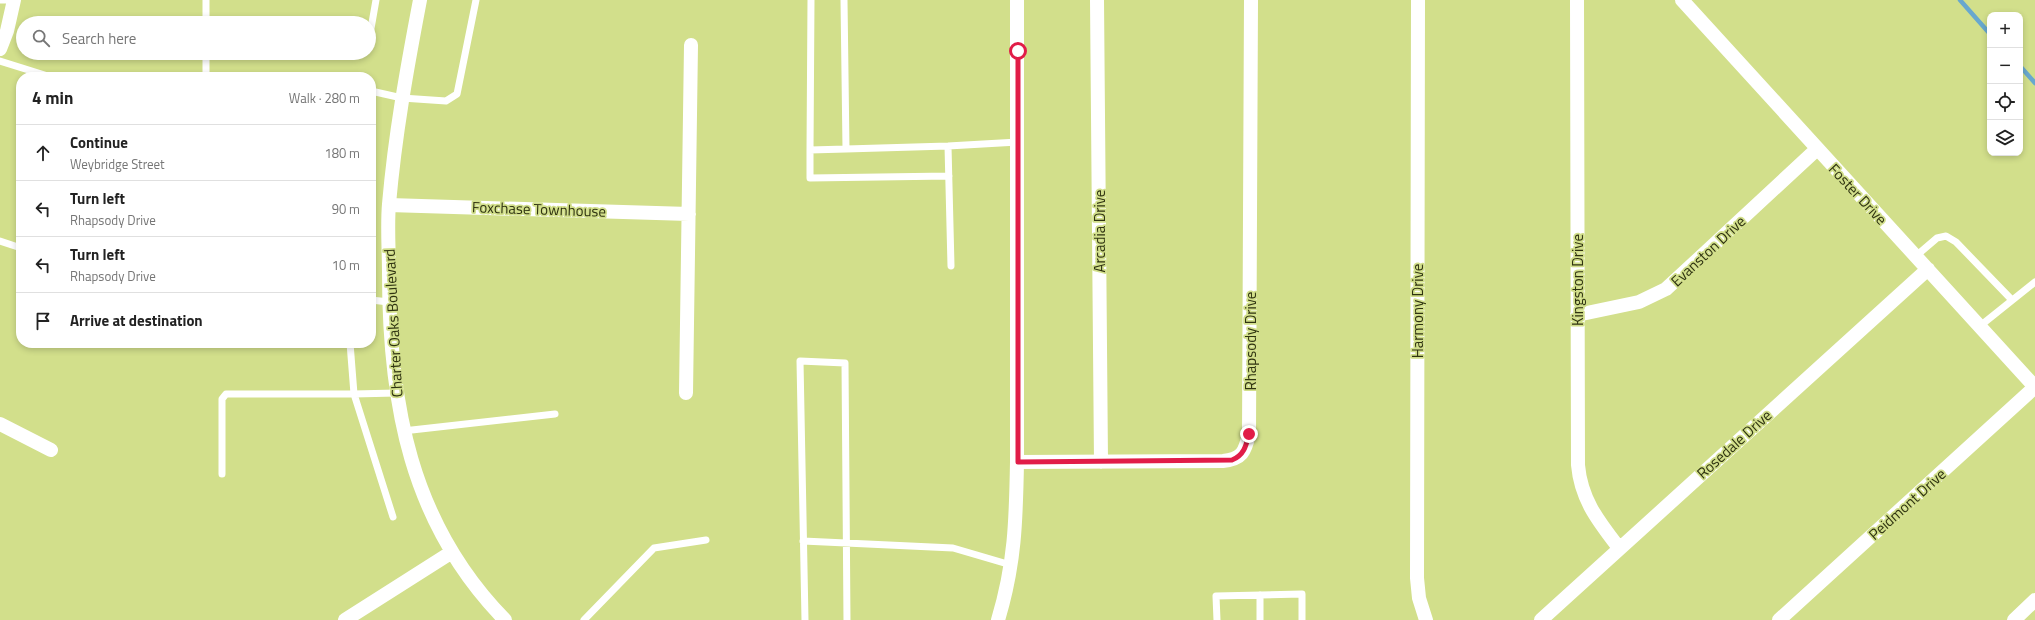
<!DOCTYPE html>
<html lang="en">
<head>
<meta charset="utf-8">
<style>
	body { margin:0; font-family:"Titillium Web",sans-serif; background:#f2f2f2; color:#222 }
	.controls { position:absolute; right:12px; top:12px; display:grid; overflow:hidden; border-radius:8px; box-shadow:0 2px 6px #0003 }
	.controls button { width:36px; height:36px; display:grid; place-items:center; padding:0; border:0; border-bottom:1px solid #e0e0e0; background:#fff; color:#222; font:20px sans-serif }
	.stop { position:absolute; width:12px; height:12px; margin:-9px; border:3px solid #e11d48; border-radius:50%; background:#fff }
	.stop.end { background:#e11d48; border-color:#fff; box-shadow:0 1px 4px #0008 }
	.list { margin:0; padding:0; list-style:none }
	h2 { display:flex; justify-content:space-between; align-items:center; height:52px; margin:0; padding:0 16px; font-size:17px }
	h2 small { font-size:13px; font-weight:400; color:#767676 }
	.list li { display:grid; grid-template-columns:26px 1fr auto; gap:12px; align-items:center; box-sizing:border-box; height:56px; padding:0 16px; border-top:1px solid #e0e0e0 }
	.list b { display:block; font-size:15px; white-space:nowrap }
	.list p { margin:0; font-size:13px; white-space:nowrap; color:#767676 }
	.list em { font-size:13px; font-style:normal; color:#767676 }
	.icon { flex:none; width:22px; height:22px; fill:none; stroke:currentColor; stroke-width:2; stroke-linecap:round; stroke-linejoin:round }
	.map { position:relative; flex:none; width:2035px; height:620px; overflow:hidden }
	.search { position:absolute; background:#fff; box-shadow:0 2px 6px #0003; left:16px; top:16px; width:360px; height:44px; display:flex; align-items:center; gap:10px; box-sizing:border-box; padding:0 14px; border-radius:22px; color:#767676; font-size:15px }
	.panel { position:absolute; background:#fff; box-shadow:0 2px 6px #0003; left:16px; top:72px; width:360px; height:276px; border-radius:16px }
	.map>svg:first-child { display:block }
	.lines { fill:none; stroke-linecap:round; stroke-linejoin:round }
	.stream { stroke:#68a8ce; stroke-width:4.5 }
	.service { stroke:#fff; stroke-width:7 }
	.minor { stroke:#fff; stroke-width:14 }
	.route { stroke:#e11d48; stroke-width:5 }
	.labels { text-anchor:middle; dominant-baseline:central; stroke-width:3.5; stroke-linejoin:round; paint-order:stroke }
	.street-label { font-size:15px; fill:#2f3311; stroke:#d2df8b }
</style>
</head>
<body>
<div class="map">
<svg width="2035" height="620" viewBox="0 0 2035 620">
	<rect width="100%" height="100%" fill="#d2df8b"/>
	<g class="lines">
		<path class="stream" d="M1960,0L1990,34
			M2020,66L2035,83"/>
		<path class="service" d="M1,0H14
			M206,0V23
			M811,0L810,150L846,149
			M844,0L846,149L948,146L1018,142
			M369,40L376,0
			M206,53V77
			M0,61L51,77
			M371,91L402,98L446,101L457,94L476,0
			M948,146L951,266
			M810,150V178L949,176
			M0,241L21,248
			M1916,256L1937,238L1946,236L1956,242L2012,300
			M371,300L389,302
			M1980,326L2035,282
			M350,343L354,394L396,393
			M403,431L555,414
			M222,474V399L226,394H354L393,517
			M803,541L953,548L1011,565
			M1260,595V620
			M584,620L654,548L706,540
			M805,620L800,361L845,363L847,620
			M1217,620L1216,596L1302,594V620"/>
		<path class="minor" d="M420,0C407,68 395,135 389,204C387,226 389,250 389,273C389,403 410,523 505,620
			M1097,0L1101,462
			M1418,0L1417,578L1419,598L1426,620
			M1577,0L1578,465C1581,500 1599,522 1619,548
			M1682,0L2035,387
			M0,49L7,31L14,0
			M389,205L689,214
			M1577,315L1639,302L1666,289L1817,149
			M686,393L691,45
			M0,424L51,450
			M1017,462L1223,461C1242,459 1245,452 1249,434L1251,0
			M345,620L452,552
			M998,620C1015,564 1016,520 1017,462V0
			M1541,620L1928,269
			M1779,620L2035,387
			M2014,620L2035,600"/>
	</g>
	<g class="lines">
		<path class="route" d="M1018,51V462L1232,460C1244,455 1246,446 1249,434"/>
	</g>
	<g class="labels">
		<g class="street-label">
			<text transform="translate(1858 194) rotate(47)">Foster Drive</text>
			<text transform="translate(539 209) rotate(2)">Foxchase Townhouse</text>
			<text transform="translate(1099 231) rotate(-90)">Arcadia Drive</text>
			<text transform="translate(1708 251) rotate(-43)">Evanston Drive</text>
			<text transform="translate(1577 280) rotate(-90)">Kingston Drive</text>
			<text transform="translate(1417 311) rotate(-90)">Harmony Drive</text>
			<text transform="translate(393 323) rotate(-93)">Charter Oaks Boulevard</text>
			<text transform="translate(1250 341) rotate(-90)">Rhapsody Drive</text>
			<text transform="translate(1734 444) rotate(-42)">Rosedale Drive</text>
			<text transform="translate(1907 504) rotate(-42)">Peidmont Drive</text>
		</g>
	</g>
</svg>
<div class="controls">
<button>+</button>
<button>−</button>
<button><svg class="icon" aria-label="locate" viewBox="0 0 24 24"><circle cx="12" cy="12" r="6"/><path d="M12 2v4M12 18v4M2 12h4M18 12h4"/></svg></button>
<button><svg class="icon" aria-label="layers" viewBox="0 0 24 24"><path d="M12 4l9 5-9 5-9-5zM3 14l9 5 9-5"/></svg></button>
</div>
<div class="stop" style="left:1018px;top:51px"></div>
<div class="stop end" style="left:1249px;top:434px"></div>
<div class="search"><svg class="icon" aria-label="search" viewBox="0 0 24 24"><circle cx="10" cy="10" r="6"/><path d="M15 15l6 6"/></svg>Search here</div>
<section class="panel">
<h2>4 min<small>Walk · 280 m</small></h2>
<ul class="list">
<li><svg class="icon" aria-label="ahead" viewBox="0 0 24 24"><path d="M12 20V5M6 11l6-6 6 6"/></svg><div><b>Continue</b><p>Weybridge Street</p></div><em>180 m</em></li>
<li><svg class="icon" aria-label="left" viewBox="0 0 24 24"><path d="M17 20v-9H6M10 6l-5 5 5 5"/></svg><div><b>Turn left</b><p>Rhapsody Drive</p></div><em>90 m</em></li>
<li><svg class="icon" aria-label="left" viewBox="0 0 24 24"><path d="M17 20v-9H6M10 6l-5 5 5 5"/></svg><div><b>Turn left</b><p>Rhapsody Drive</p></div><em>10 m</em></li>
<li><svg class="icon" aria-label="arrive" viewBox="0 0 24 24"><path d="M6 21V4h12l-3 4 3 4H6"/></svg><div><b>Arrive at destination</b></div></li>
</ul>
</section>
</div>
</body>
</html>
